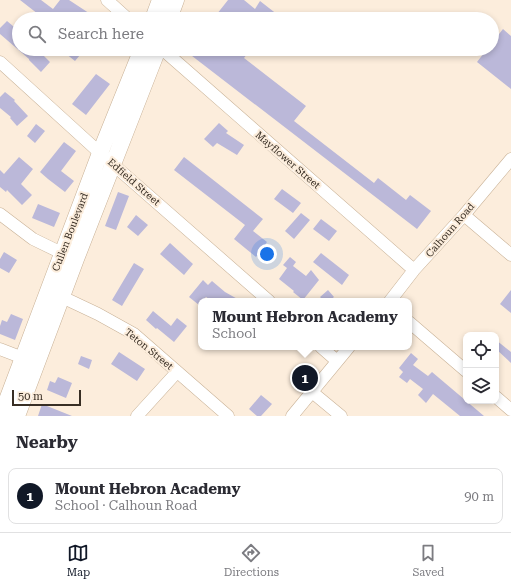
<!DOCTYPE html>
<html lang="en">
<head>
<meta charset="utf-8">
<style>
	body { margin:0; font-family:"Roboto Serif",serif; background:#f2f2f3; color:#2b2b33 }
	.controls { position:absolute; right:12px; bottom:12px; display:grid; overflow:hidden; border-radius:8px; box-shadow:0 2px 6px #0003 }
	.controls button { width:36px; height:36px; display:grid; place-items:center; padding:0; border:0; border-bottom:1px solid #e1e1e2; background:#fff; color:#2b2b33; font:20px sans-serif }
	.scale { position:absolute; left:12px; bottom:10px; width:69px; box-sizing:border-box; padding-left:4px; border:2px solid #382e24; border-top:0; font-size:11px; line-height:14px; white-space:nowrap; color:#382e24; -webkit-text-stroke:3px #fceddc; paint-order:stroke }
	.you { position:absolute; left:267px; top:254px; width:14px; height:14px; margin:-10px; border:3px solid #fff; border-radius:50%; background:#1a73e8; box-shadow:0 0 0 6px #1a73e833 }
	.badge { display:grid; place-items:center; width:26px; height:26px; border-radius:50%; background:#111827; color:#fff; font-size:13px; font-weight:700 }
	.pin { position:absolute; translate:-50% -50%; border:2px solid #fff; box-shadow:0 1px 4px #0006 }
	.popup { position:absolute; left:198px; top:298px; width:214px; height:52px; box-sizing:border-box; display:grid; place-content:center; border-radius:8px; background:#fff; filter:drop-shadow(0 1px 3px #0005); font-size:13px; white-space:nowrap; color:#7c7c81 }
	.popup b { font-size:15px; color:#2b2b33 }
	.popup::after { content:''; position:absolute; left:50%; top:100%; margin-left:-8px; border:8px solid transparent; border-top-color:#fff }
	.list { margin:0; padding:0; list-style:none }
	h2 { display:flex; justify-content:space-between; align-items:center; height:52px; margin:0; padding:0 16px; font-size:17px }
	h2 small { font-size:13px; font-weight:400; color:#7c7c81 }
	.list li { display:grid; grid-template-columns:26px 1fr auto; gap:12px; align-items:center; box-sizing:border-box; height:56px; margin:0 8px 8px; padding:0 8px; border:1px solid #e1e1e2; border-radius:8px }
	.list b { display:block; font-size:15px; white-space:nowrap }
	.list p { margin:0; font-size:13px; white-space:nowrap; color:#7c7c81 }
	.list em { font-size:13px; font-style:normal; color:#7c7c81 }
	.icon { flex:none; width:22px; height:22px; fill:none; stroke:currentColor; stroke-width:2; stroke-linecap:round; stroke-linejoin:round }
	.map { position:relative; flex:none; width:511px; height:416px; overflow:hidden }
	.search { position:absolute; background:#fff; box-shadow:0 2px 6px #0003; left:12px; right:12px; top:12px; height:44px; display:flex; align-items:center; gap:10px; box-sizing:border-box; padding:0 14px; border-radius:22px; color:#7c7c81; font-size:15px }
	.sheet { height:116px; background:#fff }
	nav { display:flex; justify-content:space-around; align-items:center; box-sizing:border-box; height:56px; border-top:1px solid #e1e1e2; background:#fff; font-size:11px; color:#7c7c81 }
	nav a { display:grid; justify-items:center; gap:2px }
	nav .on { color:#111827 }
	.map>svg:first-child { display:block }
	.building { fill:#bbb8d9 }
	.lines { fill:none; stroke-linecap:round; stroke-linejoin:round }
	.minor-casing { stroke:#c8b196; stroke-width:13 }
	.major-casing { stroke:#c8b196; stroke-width:17 }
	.minor { stroke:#fff; stroke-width:12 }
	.major { stroke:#fff; stroke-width:16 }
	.labels { text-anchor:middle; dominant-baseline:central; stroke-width:4; stroke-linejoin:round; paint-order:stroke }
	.street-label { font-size:10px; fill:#382e24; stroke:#fceddc }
</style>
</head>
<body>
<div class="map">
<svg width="511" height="416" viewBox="0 0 511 416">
	<rect width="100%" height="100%" fill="#fceddc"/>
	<path class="building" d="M20,0H41L53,9L60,0H69L98,19H42L37,15L38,14Z
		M228,0H244L255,9L260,1L278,15L274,19H213Z
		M7,21L19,31V49H37L50,62L41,72L29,60V59L0,34V28Z
		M503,29L511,36V89L477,62L487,49H492V43Z
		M60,49H85L75,61Z
		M183,49H251L244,58L306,106L294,121L374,183L378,178L406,200L410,195L431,211L417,229Z
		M96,74L110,84L86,115L72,104Z
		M5,92L15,100L14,101L28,116L17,126L10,118L11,117L0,108V97Z
		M219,123L228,131L226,133L244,145L237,155L217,143L213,147L204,139Z
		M36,124L45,131L35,143L27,136Z
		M64,142L76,151L61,171L74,181L65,192L48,179L49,178L48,179L40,172Z
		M19,157L33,169L21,184L32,195L22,205L7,190L6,192L0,187V170L4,174Z
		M184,157L263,219L253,231L267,242L256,257L234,239L245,225L174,170Z
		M282,189L301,203L293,213L274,199Z
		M118,192L129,196L116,230L105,226Z
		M38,204L60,213L54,227L32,218Z
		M301,213L310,220L294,239L285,231Z
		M136,215L148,225L138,236L127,227Z
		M321,219L337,231L329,241L313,229Z
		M170,243L193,264L184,275L160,254Z
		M4,252L17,260L9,273L0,268V259Z
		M321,253L349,275L342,285L313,262Z
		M290,257L296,262L293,266L306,276L311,270L319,280L303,300L293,292L294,291L279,279L287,268L283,265Z
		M134,263L144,269L122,306L112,300Z
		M203,280L208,285L212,281L225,292L241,301H212L206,297L202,301H201V303L199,305L189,297Z
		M328,290L334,297L329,301H324L320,297Z
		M511,290V313L500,304Z
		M153,311L171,326L177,318L187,326L174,342L157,328L156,329L146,320Z
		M11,314L23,319L15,340L0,334V326L2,320L7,322Z
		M496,340L511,352V363L496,349Z
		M119,352L145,369L137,381L111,364Z
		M411,353L418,359L413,365L428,376L432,372L484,416H460L433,394L426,403L418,395L423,389L410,379L407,383L399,377L403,372L399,368Z
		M81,356L92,360L89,369L78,364Z
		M58,377L72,383L66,398L47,390L50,381L55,383Z
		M261,395L272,404L261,416H257L249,409Z
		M42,404L72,416H38Z"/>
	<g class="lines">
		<defs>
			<path id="minor" d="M107,0L128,19
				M162,49L414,270
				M0,62L100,153L269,301
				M0,214L33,239L70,257
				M464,215L511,255
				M62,297L98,314L134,334L228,416
				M390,301L414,270L464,215L511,159
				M409,322L466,371
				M321,347L337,361
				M0,349L31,361
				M312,392L341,416
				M496,397L511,410
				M137,416L177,372
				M292,416L349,347"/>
			<path id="major" d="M153,19L160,0
				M169,19L176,0
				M1,416L100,153L142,49
				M17,416L76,259L158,49"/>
		</defs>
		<use href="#minor" class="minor-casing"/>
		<use href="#major" class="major-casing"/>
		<use href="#minor" class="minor"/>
		<use href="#major" class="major"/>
	</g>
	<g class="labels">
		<g class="street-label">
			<text transform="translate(288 160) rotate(41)">Mayflower Street</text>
			<text transform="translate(134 182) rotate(41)">Edfield Street</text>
			<text transform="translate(450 230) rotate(-49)">Calhoun Road</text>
			<text transform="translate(70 232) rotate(-69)">Cullen Boulevard</text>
			<text transform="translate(149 349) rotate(39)">Teton Street</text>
		</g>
	</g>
</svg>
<div class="controls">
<button><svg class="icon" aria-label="locate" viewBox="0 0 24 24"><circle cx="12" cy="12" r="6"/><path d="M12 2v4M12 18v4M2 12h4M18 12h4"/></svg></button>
<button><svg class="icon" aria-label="layers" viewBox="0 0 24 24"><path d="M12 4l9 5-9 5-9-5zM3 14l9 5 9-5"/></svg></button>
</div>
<div class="scale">50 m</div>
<div class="you"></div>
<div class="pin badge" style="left:305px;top:378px">1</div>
<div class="popup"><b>Mount Hebron Academy</b>School</div>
<div class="search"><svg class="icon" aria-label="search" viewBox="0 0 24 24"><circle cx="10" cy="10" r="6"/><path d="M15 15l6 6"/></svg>Search here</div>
</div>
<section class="sheet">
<h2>Nearby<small></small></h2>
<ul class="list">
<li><span class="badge">1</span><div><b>Mount Hebron Academy</b><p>School · Calhoun Road</p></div><em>90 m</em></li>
</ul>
</section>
<nav>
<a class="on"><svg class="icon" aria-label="map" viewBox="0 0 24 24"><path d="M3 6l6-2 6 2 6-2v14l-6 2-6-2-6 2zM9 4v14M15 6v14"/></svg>Map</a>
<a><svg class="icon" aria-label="directions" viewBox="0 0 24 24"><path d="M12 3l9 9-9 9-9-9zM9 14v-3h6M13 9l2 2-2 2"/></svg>Directions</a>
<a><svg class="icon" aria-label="saved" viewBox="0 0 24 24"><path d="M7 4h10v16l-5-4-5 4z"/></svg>Saved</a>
</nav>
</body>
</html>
